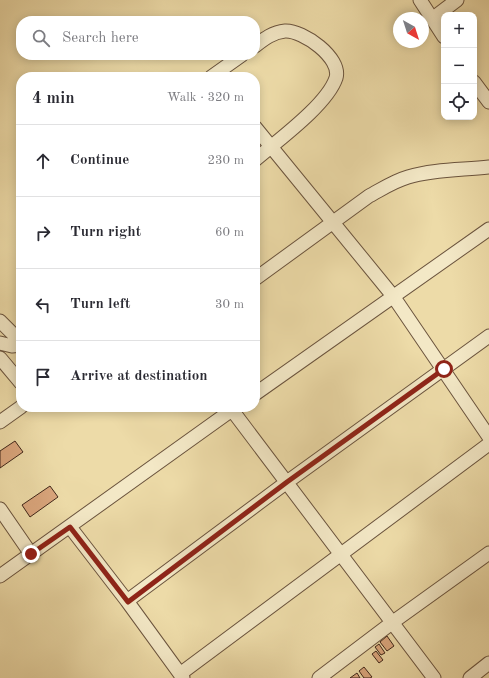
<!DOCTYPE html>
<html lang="en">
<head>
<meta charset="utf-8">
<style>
	body { margin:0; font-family:"Old Standard TT",serif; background:#f7f7f7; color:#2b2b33 }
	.controls { position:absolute; right:12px; top:12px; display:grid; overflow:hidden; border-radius:8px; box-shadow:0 2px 10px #0003 }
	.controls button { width:36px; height:36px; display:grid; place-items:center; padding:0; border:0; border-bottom:1px solid #e1e1e2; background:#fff; color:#2b2b33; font:20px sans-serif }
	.compass { position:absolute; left:393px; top:12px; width:36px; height:36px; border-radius:50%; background:#fff; box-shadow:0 2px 10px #0003; rotate:141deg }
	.stop { position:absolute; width:12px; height:12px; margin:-9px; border:3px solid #8f2418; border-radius:50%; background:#fff }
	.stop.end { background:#8f2418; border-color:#fff; box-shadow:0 1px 4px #0008 }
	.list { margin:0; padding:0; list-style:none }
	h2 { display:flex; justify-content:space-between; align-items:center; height:52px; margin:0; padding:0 16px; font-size:17px }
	h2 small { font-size:13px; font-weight:400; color:#7c7c81 }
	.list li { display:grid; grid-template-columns:26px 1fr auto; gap:12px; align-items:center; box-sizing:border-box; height:72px; padding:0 16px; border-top:1px solid #e1e1e2 }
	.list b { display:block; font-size:15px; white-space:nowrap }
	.list em { font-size:13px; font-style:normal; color:#7c7c81 }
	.icon { flex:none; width:22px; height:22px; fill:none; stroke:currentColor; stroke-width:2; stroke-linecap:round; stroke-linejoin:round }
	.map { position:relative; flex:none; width:489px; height:678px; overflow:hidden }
	.search { position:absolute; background:#fff; box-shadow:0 2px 10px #0003; left:16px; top:16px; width:244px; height:44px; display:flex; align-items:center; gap:10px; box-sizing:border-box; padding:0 14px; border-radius:16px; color:#7c7c81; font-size:15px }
	.panel { position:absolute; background:#fff; box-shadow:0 2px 10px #0003; left:16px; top:72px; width:244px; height:340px; border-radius:16px }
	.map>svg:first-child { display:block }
	.building { fill:#daa67d; stroke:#40271a }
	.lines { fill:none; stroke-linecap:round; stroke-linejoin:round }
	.minor-casing { stroke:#6b543e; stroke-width:15 }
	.minor { stroke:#f3e8c6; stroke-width:13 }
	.route { stroke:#8f2418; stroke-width:5 }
</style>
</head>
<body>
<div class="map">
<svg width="489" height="678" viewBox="0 0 489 678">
	<rect width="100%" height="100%" fill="#eddba8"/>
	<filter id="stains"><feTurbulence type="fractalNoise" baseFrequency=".005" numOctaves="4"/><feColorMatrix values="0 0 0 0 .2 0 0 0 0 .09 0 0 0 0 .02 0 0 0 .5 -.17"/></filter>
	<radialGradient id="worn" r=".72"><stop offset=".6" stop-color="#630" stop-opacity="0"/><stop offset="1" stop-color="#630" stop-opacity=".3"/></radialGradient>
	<path class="building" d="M15,441L23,452L0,468V451Z
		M50,486L58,497L30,517L22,505Z
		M387,636L394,646L387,651L380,642Z
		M379,644L385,653L381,655L375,647Z
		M376,651L383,660L379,663L372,654Z
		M364,667L372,677L370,678H364L359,671Z
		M357,673L360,678H350Z"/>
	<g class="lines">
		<defs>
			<path id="minor" d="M420,0L444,37
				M432,19L457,0
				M255,46C264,39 273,32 285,31C303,30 342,58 336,78C327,105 277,141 255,160
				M211,77L242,55
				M474,82L489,102
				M255,127L393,296L489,437
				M255,279L369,196C382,189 394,181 408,177C434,169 463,170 489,167
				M0,321L21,342
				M0,343L12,346L21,345
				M0,358L21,383
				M255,394L489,229
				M232,410L434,678
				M0,422L21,407
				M0,509L31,554
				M70,527L127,601L183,678
				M0,576L236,407
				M127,601L287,482L489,336
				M180,674L489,444
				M319,678L393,622L489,553
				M470,678L489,663"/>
		</defs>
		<use href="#minor" class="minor-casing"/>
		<use href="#minor" class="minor"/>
	</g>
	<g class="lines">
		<path class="route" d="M31,554L70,527L128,602L287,482L444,369"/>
	</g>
	<rect width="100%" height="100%" filter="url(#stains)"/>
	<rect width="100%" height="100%" fill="url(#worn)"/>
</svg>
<div class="controls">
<button>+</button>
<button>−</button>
<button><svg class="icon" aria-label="locate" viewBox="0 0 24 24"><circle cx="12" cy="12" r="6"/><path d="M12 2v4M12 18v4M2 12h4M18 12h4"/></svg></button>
</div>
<svg class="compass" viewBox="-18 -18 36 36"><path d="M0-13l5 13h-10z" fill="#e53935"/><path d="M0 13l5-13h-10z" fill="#7c7c81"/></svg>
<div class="stop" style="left:444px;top:369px"></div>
<div class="stop end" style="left:31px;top:554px"></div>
<div class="search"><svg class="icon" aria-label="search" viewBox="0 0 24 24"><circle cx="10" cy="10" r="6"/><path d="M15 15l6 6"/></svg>Search here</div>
<section class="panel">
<h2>4 min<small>Walk · 320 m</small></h2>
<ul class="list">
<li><svg class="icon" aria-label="ahead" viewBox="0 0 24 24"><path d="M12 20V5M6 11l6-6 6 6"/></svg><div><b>Continue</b></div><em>230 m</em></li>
<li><svg class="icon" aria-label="right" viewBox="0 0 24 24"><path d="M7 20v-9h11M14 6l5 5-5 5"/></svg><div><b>Turn right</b></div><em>60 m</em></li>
<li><svg class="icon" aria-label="left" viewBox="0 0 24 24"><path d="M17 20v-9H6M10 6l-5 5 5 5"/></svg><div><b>Turn left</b></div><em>30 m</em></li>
<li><svg class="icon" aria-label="arrive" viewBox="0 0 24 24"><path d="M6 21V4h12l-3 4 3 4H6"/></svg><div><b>Arrive at destination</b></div></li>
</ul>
</section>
</div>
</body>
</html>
